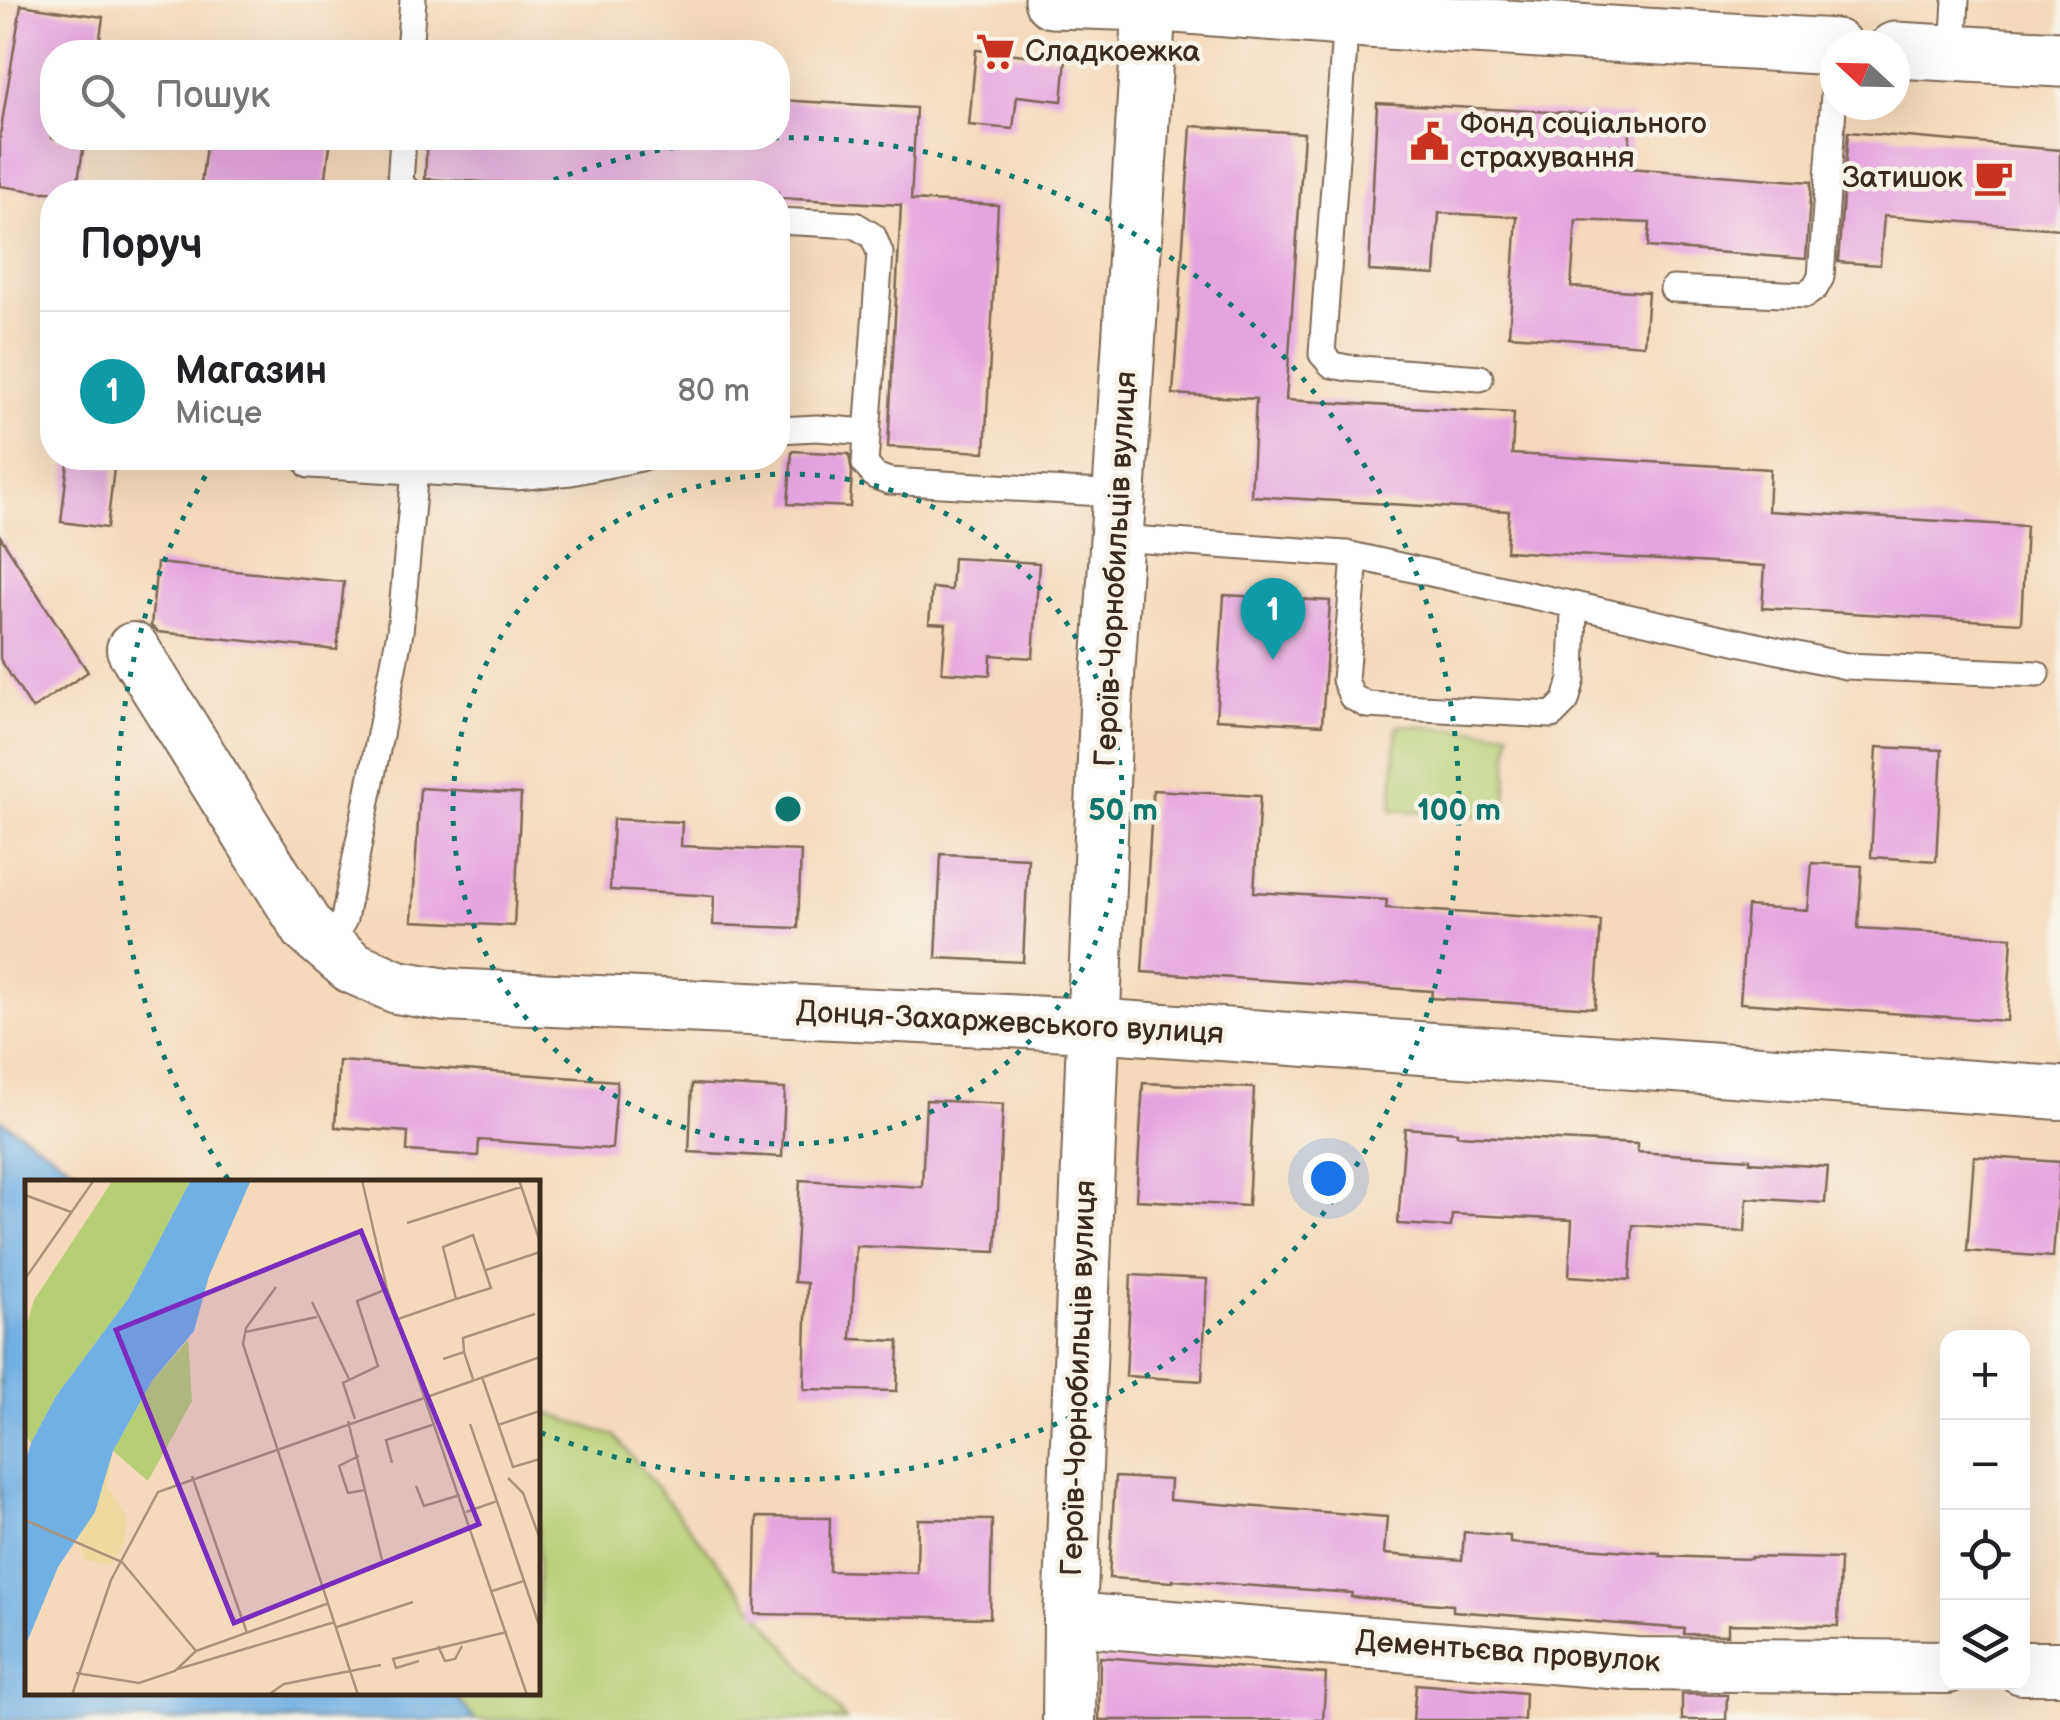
<!DOCTYPE html>
<html lang="uk">
<head>
<meta charset="utf-8">
<style>
	body { margin:0; font-family:"Balsamiq Sans",sans-serif; background:#f6f6f6; color:#202124 }
	.controls { position:absolute; right:30px; bottom:30px; display:grid; overflow:hidden; border-radius:20px; box-shadow:0 10px 40px #0002 }
	.controls button { width:90px; height:90px; display:grid; place-items:center; padding:0; border:0; border-bottom:2px solid #e0e0e0; background:#fff; color:#202124; font:50px sans-serif }
	.compass { position:absolute; left:1820px; top:30px; width:90px; height:90px; border-radius:50%; background:#fff; box-shadow:0 10px 40px #0002; rotate:292deg }
	.you { position:absolute; left:1328px; top:1178px; width:35px; height:35px; margin:-25px; border:8px solid #fff; border-radius:50%; background:#1a73e8; box-shadow:0 0 0 15px #1a73e833 }
	.badge { display:grid; place-items:center; width:65px; height:65px; border-radius:50%; background:#c8321e; color:#fff; font-size:32px; font-weight:700 }
	.pin { position:absolute; translate:-50% -82px; filter:drop-shadow(0 2px 5px #0008) }
	.pin::after { content:''; position:absolute; top:52px; width:35px; height:30px; background:inherit; clip-path:polygon(0 0,100% 0,50% 100%) }
	.list { margin:0; padding:0; list-style:none }
	h2 { display:flex; justify-content:space-between; align-items:center; height:130px; margin:0; padding:0 40px; font-size:42px }
	h2 small { font-size:32px; font-weight:400; color:#757577 }
	.list li { display:grid; grid-template-columns:65px 1fr auto; gap:30px; align-items:center; box-sizing:border-box; height:160px; padding:0 40px; border-top:2px solid #e0e0e0 }
	.list b { display:block; font-size:38px; white-space:nowrap }
	.list p { margin:0; font-size:32px; white-space:nowrap; color:#757577 }
	.list em { font-size:32px; font-style:normal; color:#757577 }
	.icon { flex:none; width:55px; height:55px; fill:none; stroke:currentColor; stroke-width:2; stroke-linecap:round; stroke-linejoin:round }
	.map { position:relative; flex:none; width:2060px; height:1720px; overflow:hidden }
	.search { position:absolute; background:#fff; box-shadow:0 10px 40px #0002; left:40px; top:40px; width:750px; height:110px; display:flex; align-items:center; gap:25px; box-sizing:border-box; padding:0 35px; border-radius:40px; color:#757577; font-size:38px }
	.panel { position:absolute; background:#fff; box-shadow:0 10px 40px #0002; left:40px; top:180px; width:750px; height:290px; border-radius:40px }
	.map>svg:first-child { display:block }
	.green { fill:#b7cf74; stroke:#797c49; stroke-width:2.5 }
	.water { fill:#71b0e4; stroke:#566d81; stroke-width:2.5 }
	.building { fill:#e6a4de }
	.lines { fill:none; stroke-linecap:round; stroke-linejoin:round }
	.service-casing { stroke:#7c6755; stroke-width:29 }
	.minor-casing { stroke:#7c6755; stroke-width:56 }
	.tertiary-casing { stroke:#7c6755; stroke-width:59 }
	.service { stroke:#fff; stroke-width:25 }
	.minor { stroke:#fff; stroke-width:52 }
	.tertiary { stroke:#fff; stroke-width:55 }
	.ring { fill:none; stroke:#0f766e; stroke-width:5; stroke-dasharray:5 10 }
	.labels { text-anchor:middle; dominant-baseline:central; stroke-width:9; stroke-linejoin:round; paint-order:stroke }
	.poi-label { font-size:30px; fill:#3b2a1e; stroke:#f7f3e8; text-anchor:start }
	.street-label { font-size:30px; fill:#3b2a1e; stroke:#f7f3e8 }
	.inset-road { fill:none; stroke:#aa937c; stroke-width:2.5 }
	.view { fill:#7b2cbf; fill-opacity:0.15; stroke:#7b2cbf; stroke-width:5 }
	.inset-edge { fill:none; stroke:#3b2a1e; stroke-width:5 }
	.centre { fill:#0f766e; stroke:#f7f3e8; stroke-width:5 }
	.ring-label { font-size:30px; text-anchor:middle; font-weight:bold; fill:#0f766e; stroke:#f7f3e8; stroke-width:9; stroke-linejoin:round; paint-order:stroke }
</style>
</head>
<body>
<div class="map">
<svg width="2060" height="1720" viewBox="0 0 2060 1720">
	<rect width="100%" height="100%" fill="#f7f3e8"/>
	<filter id="ink" filterUnits="userSpaceOnUse"><feTurbulence type="fractalNoise" baseFrequency=".01" numOctaves="2"/><feDisplacementMap in="SourceGraphic" scale="20" xChannelSelector="R" yChannelSelector="G"/><feConvolveMatrix kernelMatrix="1 2 1 2 8 2 1 2 1" color-interpolation-filters="sRGB"/></filter>
	<filter id="wash" filterUnits="userSpaceOnUse"><feTurbulence type="fractalNoise" baseFrequency=".0048" numOctaves="4" result="noise"/><feDisplacementMap in="SourceGraphic" scale="40" xChannelSelector="R" yChannelSelector="G"/><feGaussianBlur stdDeviation="2.25" result="paint"/><feColorMatrix in="noise" values="0 0 0 0 0 0 0 0 0 0 0 0 0 0 0 0 0 1.4 0 .05"/><feComposite in="paint" operator="in"/></filter>
	<g filter="url(#wash)">
		<rect width="100%" height="100%" fill="#f4d9bb"/>
		<path class="green" d="M1397,725L1510,732L1505,817L1392,810Z
			M538,1410L615,1436L846,1720H475L453,1693L538,1692Z"/>
		<path class="water" d="M0,1119L94,1182H28V1692L453,1693L475,1720H0Z"/>
		<g id="blocks">
			<path class="building" d="M21,5L103,17L98,52H52V138H85L76,192H40L0,186V135Z
				M976,50L1066,59L1062,101L1017,96L1013,129L969,125Z
				M778,100L916,108L911,200L998,205L985,452L888,447L901,205L778,198V192H671L425,179L427,138H778Z
				M1377,103L1631,116L1628,168L1811,182L1806,259L1648,247L1650,223L1576,220L1571,287L1648,292L1644,345L1509,335L1517,217L1439,213L1435,275L1369,271Z
				M1191,126L1304,133L1286,400L1514,413L1512,454L1770,469L1768,511L2026,526L2021,623L1762,608L1765,566L1506,551L1509,511L1251,496L1256,399L1173,394Z
				M1848,132L2060,150V229L1884,216L1880,265L1838,262Z
				M207,138H331L324,192H200Z
				M792,451L849,454L852,473L850,507L788,504Z
				M68,462L114,468L107,528L61,522Z
				M0,536L88,672L32,709L0,659Z
				M953,558L1039,563L1033,658L991,655L990,675L942,672L946,624L929,623L932,588L951,590Z
				M157,563L344,582L337,650L158,632L151,626Z
				M1224,595L1330,601L1322,725L1216,719Z
				M1877,747L1942,750L1936,861L1871,857Z
				M420,788L521,794L514,926L412,921Z
				M1153,790L1260,796L1254,892L1387,900L1386,908L1601,921L1595,1008L1431,998L1432,991L1142,972Z
				M613,819L682,822L681,846L801,851L798,928L713,925L714,896L610,890Z
				M941,854L1028,858L1023,962L936,958Z
				M1812,863L1862,866L1858,928L2012,937L2007,1021L1740,1003L1747,906L1808,910Z
				M339,1061L617,1081L612,1149L479,1140L478,1156L407,1151L408,1132L335,1127Z
				M1143,1083L1254,1088L1248,1206L1136,1200Z
				M692,1084L785,1089L782,1157L689,1152Z
				M926,1100L1003,1104L996,1252L856,1246L851,1339L899,1341L897,1391L804,1389L807,1283L794,1282L800,1180L922,1187Z
				M1405,1128L1457,1132V1135L1637,1144V1152L1750,1159V1162L1828,1167L1825,1203L1747,1198L1745,1232L1633,1225L1630,1280L1569,1276L1572,1220L1452,1214L1451,1227L1398,1224Z
				M1974,1156L2060,1162L2053,1257L1967,1251Z
				M1131,1275L1207,1279L1202,1381L1126,1376Z
				M1115,1477L1170,1480L1169,1500L1387,1517L1384,1554L1462,1560L1464,1532L1510,1536V1543L1660,1553V1556L1751,1559V1557L1840,1559L1838,1626L1728,1624V1635L1684,1634L1685,1629L1453,1611V1605L1351,1597L1352,1593L1173,1580V1582L1109,1578Z
				M757,1517L830,1518L829,1571L917,1573L918,1519L992,1520L990,1618L755,1614Z
				M1100,1657L1326,1674L1323,1720H1099Z
				M1416,1684L1525,1693L1524,1720H1413Z
				M1682,1694L1727,1695L1726,1720H1682Z"/>
		</g>
	</g>
	<g filter="url(#ink)">
		<use href="#blocks" fill-opacity="0" stroke="#7c6755" stroke-width="2.5"/>
		<g class="lines">
			<defs>
				<path id="service" d="M1346,18L1322,354L1332,365L1348,368L1480,378
					M409,52L413,0
					M1953,53L1956,0
					M403,138L400,183L409,192
					M778,221L855,225L873,236L880,253L865,464L875,476L889,481L1120,494
					M1673,289L1805,295L1815,288L1821,277L1835,79
					M778,430L817,428L867,432
					M309,465L516,477L571,472L641,458
					M1117,538L1346,554L1846,666L2037,674
					M1355,556L1345,680L1352,697L1367,705L1552,715L1566,701L1572,679L1574,606
					M329,947L344,919L400,632L415,471"/>
				<path id="minor" d="M133,649L308,929L352,967L397,987L446,995L1092,1025L2060,1093
					M1070,1619L1636,1664L1948,1667
					M2022,1668H2060
					M1069,1720L1070,1619L1106,709L1150,0"/>
				<path id="tertiary" d="M1052,0L1150,3L1368,20L1835,47
					M1895,50L2060,59"/>
			</defs>
			<use href="#service" class="service-casing"/>
			<use href="#minor" class="minor-casing"/>
			<use href="#tertiary" class="tertiary-casing"/>
			<use href="#service" class="service"/>
			<use href="#minor" class="minor"/>
			<use href="#tertiary" class="tertiary"/>
		</g>
	</g>
	<g class="ring">
		<circle cx="788" cy="809" r="335"/>
		<path d="M228 1179A671 671 0 0 1 216 458M526 191A671 671 0 1 1 542 1433"/>
	</g>
	<defs>
		<symbol id="supermarket-bare" viewBox="-9 -9 18 18"><path d="M-6-5.5h2.5l.6 2H6L4.5 2H-2.5L-4.4-4H-6ZM-1.5 3.2a1.3 1.3 0 1 0 .1 0ZM3 3.2a1.3 1.3 0 1 0 .1 0Z" fill="#c8321e" stroke="#f7f3e8" stroke-width="2.5" paint-order="stroke"/></symbol>
		<symbol id="civic-bare" viewBox="-9 -9 18 18"><path d="M-.6-6.5H3V-4.5H.6V-3L4-1V1h2V6H-6V1h2V-1L-.6-3ZM-1.2 2.5V6h2.4V2.5Z" fill="#c8321e" stroke="#f7f3e8" stroke-width="2.5" paint-order="stroke"/></symbol>
		<symbol id="cafe-bare" viewBox="-9 -9 18 18"><path d="M-5.5-4.5H6V0H3Q3 3.5 0 3.5H-2.5Q-5.5 3.5-5.5 0ZM3-3.2v2h1.7v-2ZM-6 4.5H4V6H-6Z" fill="#c8321e" stroke="#f7f3e8" stroke-width="2.5" paint-order="stroke"/></symbol>
	</defs>
	<g fill-rule="evenodd">
		<use href="#supermarket-bare" x="968" y="24" width="55" height="55"/>
		<use href="#civic-bare" x="1402" y="114" width="55" height="55"/>
		<use href="#cafe-bare" x="1966" y="150" width="55" height="55"/>
	</g>
	<g class="labels">
		<g class="poi-label">
			<text x="1025" y="52">Сладкоежка</text>
			<text x="1460" y="124">Фонд соціального<tspan x="1460" dy="34">страхування</tspan></text>
			<text x="1963" y="178" text-anchor="end">Затишок</text>
		</g>
		<g class="street-label">
			<text transform="translate(1116 569) rotate(-87)">Героїв-Чорнобильців вулиця</text>
			<text transform="translate(1010 1023) rotate(3)">Донця-Захаржевського вулиця</text>
			<text transform="translate(1079 1378) rotate(-88)">Героїв-Чорнобильців вулиця</text>
			<text transform="translate(1508 1652) rotate(4)">Дементьєва провулок</text>
		</g>
	</g>
	<g transform="translate(25 1180)">
		<rect width="515" height="515" fill="#f4d9bb"/>
		<path d="M88,0H166L103,119L31,216L6,263L0,254V150L9,120ZM163,160L167,221L123,301L88,271L127,201Z" fill="#b7cf74"/>
		<path d="M88,271L82,306L101,337L99,364L86,385L60,380L52,357L70,332Z" fill="#eeda9e"/>
		<path d="M166,0H226L184,96L169,151L127,201L88,271L70,332L33,387L0,467V283L6,263L31,216L103,119Z" fill="#71b0e4"/>
		<path class="inset-road" d="M337,0L362,109L502,515M494,0L515,62M0,15L46,32M382,43L496,7M461,90L515,72M0,99L69,0M251,107L221,148L218,164L333,515M287,122L324,199M373,139L431,119L418,67L448,55L466,108L431,119M220,152L292,137M439,172L438,158L510,134M418,179L439,172L448,199M457,197L488,287L515,279M330,239L318,203L353,186L332,121L362,109M323,241L357,380M445,244L472,321M473,245L515,231M334,276L314,286L323,313L340,310M367,283L361,260L410,244M167,296L222,453M483,298L498,313L515,359M391,306L399,326L435,315M441,332L472,321L515,448M0,340L97,382L171,471L304,423M467,411L499,401M312,447L388,422M413,466L420,481L430,479L437,466M394,481L371,488L368,479L482,452M153,489L310,442M51,493L114,503L150,491L171,471M47,515L86,400L133,312L515,177M243,515L259,504L356,485"/>
		<path class="view" d="M336,51L454,344L209,443L91,150Z"/>
		<rect width="515" height="515" class="inset-edge"/>
	</g>
	<circle cx="788" cy="809" r="15" class="centre"/>
	<g class="ring-label">
		<text x="1123" y="820">50 m</text>
		<text x="1459" y="820">100 m</text>
	</g>
</svg>
<div class="controls">
<button>+</button>
<button>−</button>
<button><svg class="icon" aria-label="locate" viewBox="0 0 24 24"><circle cx="12" cy="12" r="6"/><path d="M12 2v4M12 18v4M2 12h4M18 12h4"/></svg></button>
<button><svg class="icon" aria-label="layers" viewBox="0 0 24 24"><path d="M12 4l9 5-9 5-9-5zM3 14l9 5 9-5"/></svg></button>
</div>
<svg class="compass" viewBox="-18 -18 36 36"><path d="M0-13l5 13h-10z" fill="#e53935"/><path d="M0 13l5-13h-10z" fill="#757577"/></svg>
<div class="you"></div>
<div class="pin badge" style="left:1273px;top:660px;background:#0f9aa8">1</div>
<div class="search"><svg class="icon" aria-label="search" viewBox="0 0 24 24"><circle cx="10" cy="10" r="6"/><path d="M15 15l6 6"/></svg>Пошук</div>
<section class="panel">
<h2>Поруч<small></small></h2>
<ul class="list">
<li><span class="badge" style="background:#0f9aa8">1</span><div><b>Магазин</b><p>Місце</p></div><em>80 m</em></li>
</ul>
</section>
</div>
</body>
</html>
